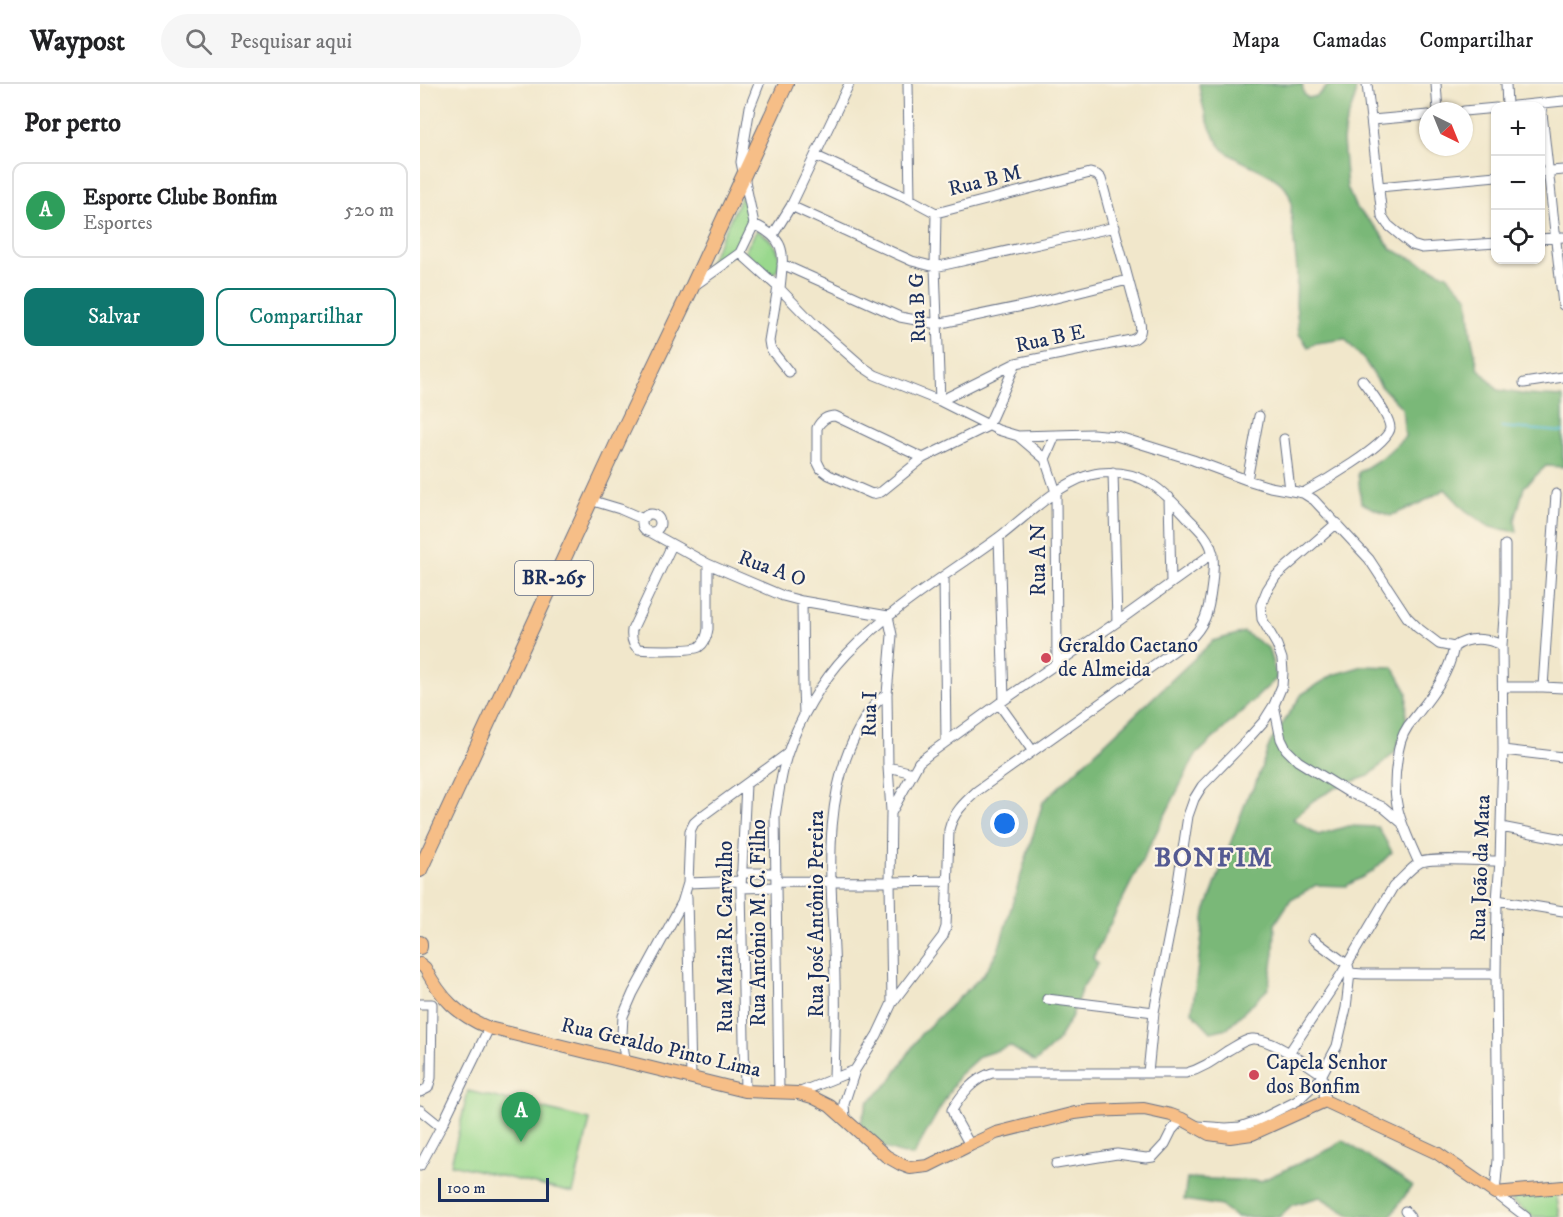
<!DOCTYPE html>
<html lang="pt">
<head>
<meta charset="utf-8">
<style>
	body { margin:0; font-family:"IM FELL DW Pica",serif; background:#f6f6f6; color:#202124 }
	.controls { position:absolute; right:18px; top:18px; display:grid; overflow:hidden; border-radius:12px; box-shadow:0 2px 4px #0004 }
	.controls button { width:54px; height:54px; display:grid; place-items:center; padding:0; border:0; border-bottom:2px solid #e0e0e0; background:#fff; color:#202124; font:30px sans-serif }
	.compass { position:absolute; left:999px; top:18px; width:54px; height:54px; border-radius:50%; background:#fff; box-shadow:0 2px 4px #0004; rotate:137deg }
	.scale { position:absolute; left:18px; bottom:15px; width:111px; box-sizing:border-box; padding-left:6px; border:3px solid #1b2f5e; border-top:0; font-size:16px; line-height:21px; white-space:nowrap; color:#1b2f5e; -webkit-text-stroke:4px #fcf5e5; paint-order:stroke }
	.you { position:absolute; left:585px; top:740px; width:21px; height:21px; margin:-15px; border:4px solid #fff; border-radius:50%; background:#1a73e8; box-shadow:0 0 0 9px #1a73e833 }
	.badge { display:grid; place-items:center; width:39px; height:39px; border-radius:50%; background:#0f766e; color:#fff; font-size:20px; font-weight:700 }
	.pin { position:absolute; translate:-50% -50px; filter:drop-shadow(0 2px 3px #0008) }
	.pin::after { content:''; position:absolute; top:32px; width:21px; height:18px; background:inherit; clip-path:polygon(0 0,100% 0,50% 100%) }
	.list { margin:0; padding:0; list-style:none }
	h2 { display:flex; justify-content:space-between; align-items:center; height:78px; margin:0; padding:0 24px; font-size:26px }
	h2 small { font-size:20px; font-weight:400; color:#757577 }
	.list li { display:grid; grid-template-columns:39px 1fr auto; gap:18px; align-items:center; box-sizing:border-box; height:96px; margin:0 12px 12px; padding:0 12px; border:2px solid #e0e0e0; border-radius:12px }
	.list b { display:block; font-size:22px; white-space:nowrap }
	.list p { margin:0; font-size:20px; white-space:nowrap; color:#757577 }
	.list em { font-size:20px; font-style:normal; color:#757577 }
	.actions { display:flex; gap:12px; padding:18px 24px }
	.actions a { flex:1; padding:14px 0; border:2px solid #0f766e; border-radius:12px; text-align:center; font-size:21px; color:#0f766e }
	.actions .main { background:#0f766e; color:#fff }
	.icon { flex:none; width:33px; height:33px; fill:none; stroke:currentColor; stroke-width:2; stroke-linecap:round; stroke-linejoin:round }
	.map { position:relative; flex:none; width:1143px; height:1133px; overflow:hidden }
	header { display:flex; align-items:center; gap:36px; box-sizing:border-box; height:84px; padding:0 30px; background:#fff; border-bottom:2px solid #e0e0e0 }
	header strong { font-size:28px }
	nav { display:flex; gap:33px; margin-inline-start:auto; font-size:21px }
	.search { width:420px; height:54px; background:#f6f6f6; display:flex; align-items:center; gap:15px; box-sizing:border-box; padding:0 21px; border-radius:33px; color:#757577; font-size:22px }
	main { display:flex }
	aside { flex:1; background:#fff }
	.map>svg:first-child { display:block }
	.green { fill:#99d88d; stroke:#5a8476; stroke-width:1.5 }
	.forest { fill:#7ab878; stroke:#4a746b; stroke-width:1.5 }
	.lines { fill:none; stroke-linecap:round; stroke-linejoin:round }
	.stream { stroke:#61c0df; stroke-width:2 }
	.minor-casing { stroke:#666f84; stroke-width:11 }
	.major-casing { stroke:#666f84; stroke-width:14 }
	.highway-casing { stroke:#666f84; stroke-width:16 }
	.minor { stroke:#fff; stroke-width:9 }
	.major { stroke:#f6be87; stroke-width:12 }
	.highway { stroke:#f6be87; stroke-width:14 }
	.poi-dot { fill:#d1495b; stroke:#fcf5e5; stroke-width:2 }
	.labels { text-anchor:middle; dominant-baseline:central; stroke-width:4.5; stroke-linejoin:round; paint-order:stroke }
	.shield { fill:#fcf5e5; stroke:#5e6a86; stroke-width:1.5 }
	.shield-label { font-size:20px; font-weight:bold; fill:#1b2f5e }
	.street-label { font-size:21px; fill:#1b2f5e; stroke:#fcf5e5 }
	.poi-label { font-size:21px; fill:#1b2f5e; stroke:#fcf5e5; text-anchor:start }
	.district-label { font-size:27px; font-weight:bold; letter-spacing:1.5px; fill:#545a92; stroke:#fcf5e5 }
</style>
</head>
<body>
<header>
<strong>Waypost</strong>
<div class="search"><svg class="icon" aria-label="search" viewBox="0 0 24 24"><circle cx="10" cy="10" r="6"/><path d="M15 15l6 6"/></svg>Pesquisar aqui</div>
<nav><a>Mapa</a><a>Camadas</a><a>Compartilhar</a></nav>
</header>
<main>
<aside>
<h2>Por perto<small></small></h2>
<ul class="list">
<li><span class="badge" style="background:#2e9e5b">A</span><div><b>Esporte Clube Bonfim</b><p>Esportes</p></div><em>520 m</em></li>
</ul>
<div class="actions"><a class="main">Salvar</a><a>Compartilhar</a></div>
</aside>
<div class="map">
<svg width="1143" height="1133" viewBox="0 0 1143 1133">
	<rect width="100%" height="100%" fill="#fcf5e5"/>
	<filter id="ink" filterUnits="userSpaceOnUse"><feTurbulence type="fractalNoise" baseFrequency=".0167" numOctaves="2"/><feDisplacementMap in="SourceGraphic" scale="12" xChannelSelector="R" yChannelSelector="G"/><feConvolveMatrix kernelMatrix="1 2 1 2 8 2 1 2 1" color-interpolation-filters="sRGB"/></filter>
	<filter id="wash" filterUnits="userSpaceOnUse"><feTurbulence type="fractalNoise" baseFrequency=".008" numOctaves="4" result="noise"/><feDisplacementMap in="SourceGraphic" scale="24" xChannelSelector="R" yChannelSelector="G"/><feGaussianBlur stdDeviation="1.35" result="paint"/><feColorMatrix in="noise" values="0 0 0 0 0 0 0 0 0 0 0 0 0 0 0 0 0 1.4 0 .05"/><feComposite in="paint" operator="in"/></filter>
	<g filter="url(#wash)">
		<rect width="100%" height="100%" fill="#f1e7cb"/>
		<path class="green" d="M323,109L330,140L317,166L283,191Z
			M337,146C352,155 368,171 355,189H349L325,167Z
			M48,1007L170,1036L153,1109L31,1080Z
			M1136,1108L1140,1133H1114L1093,1118L1092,1114L1097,1109Z"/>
		<path class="forest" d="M779,0H882L884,10L888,14L897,12L910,0H936L935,14L925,42L923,57L927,103L935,122L959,147L971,165L1027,191L1048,213L1051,251L1058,284L1078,306L1107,311L1143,313V383L1126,382L1104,403L1095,436L1097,448L1070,443L1045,426L1025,405L999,420L970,432L941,419L938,389L963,373L985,353L982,324L961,302L945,277L925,255L896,259L888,263L879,250L876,220L877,187L871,128C877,89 823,85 803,65C790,52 781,19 779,0Z
			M824,548L848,564L857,594L775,672L673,874L678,880L662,904L651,934L636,959L615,978L590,962L560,972L539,991L493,1072C473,1068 454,1062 437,1049L448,1018L469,999L501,950L563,891L578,867L623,718L793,557Z
			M943,582L973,583L987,608L986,639L975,668L949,692L919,702L894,716L873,735L898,751L928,742L958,743L972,768L952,788L926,802L896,801L871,815L855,840L854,870L848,905L807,944L791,948L772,928L785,828L829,709L834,704L850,659L882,610L913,591Z
			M923,1056L992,1102L970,1133L931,1132L900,1113L872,1121L859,1133H816L801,1122L764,1116L767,1094L841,1097L912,1064Z"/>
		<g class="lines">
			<path class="stream" d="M1081,343L1143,348"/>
		</g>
	</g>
	<g filter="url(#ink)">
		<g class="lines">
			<defs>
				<path id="minor" d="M488,0L490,115
					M947,0L962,132L968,141L992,161L1002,164L1076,159
					M1016,0L1018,27
					M1086,0L1087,22
					M1121,20L1143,221
					M1094,22L1143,17
					M1044,27L1076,24
					M952,36L1008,31
					M396,72L490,115L516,129L670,89L677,91L681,95L720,239C722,248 720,253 711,256L596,279L520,317
					M1120,88L1143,86
					M959,103L1076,92
					M371,122L492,177L515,183L695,143
					M516,129L515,183L520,317
					M334,140C369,157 363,170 360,205
					M353,151L371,122L429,0
					M1120,155L1143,153
					M320,169L360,205L395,241L443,283L455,291L520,317L578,346L598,352L672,350L696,352L773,376L827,396L850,403L883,409L894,416L949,475L987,533L998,544L1019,560L1034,563C1049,552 1066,554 1082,561
					M362,180L480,233L517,240L612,220L708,196
					M275,201L320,169L334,140L321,78L330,23L339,0
					M358,203L349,257L350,263L353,268L369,288
					M1104,299L1143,293
					M598,352L625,375
					M864,355L870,406
					M503,374L415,332C407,332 401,336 397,344V377L401,385L409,391L452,410L461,408L503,374L568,342L596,279
					M625,375L636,408L637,579
					M625,375L635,352
					M693,388L697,538
					M827,396L839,332
					M883,409C898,401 970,360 970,344C970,333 949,305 942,296
					M749,413L751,498
					M170,416L200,425L223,435
					M222 439a9 9 0 1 1 18 0a9 9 0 1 1-18 0Z
					M230,448L288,480L363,512L382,517L468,532L472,551L467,610L468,683L471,727
					M579,453L584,616
					M252,461L212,546C211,554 212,561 219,565C229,566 272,567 279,563C285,559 287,552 288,545V480
					M1085,461V519L1082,561L1083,666L1080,777L1077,816L1076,890L1078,1076L1075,1109L1106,1133
					M524,492L526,657
					M382,517L383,604L384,630
					M1083,603H1123L1136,410
					M1123,603L1143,604
					M579,620L612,666
					M854,621L861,655L866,665L878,677L928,708L963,723L982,739
					M1083,666L1143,673
					M468,683L493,689
					M1081,743L1143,755
					M999,779C982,741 970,719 977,677C978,665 981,652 988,642C1007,617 1028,595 1034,563
					M321,789H355
					M356,797L471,798L528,797
					M268,799L321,797
					M321,804L356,803
					M267,813L271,994
					M1077,816L1143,827
					M930,889L943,890H1076
					M627,915L734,928
					M472,919L470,798L471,729L499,678L512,668L584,616L697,538L793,469
					M0,920H12L11,994L8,1004L0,1008
					M869,969L921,891L973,803C980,797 992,782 1001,778C1016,773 1062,777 1080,777
					M205,977L202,950L203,932L213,909L262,819L268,799L270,747L274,739L282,732L367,670
					M728,989L734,928L753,831L768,732L774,715L782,702L826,657L844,637L854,621L862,602L863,588L862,575L857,561L842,535L841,521L847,506L856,492L917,439
					M902,990L905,1017
					M414,993C415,961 416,929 415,897C414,814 397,721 439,645C446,631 454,618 467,610
					M325,1007L321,804L326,700
					M359,1008L355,733C358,712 361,691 367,671C378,637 402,596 427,570C471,524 527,491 578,454C606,433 644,393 680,389C722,385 743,406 769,435C778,444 789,454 792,467C796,479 790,522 785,534C781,543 776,550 769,556L557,707C544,719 533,729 529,746L526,843L523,852L472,919L457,951L435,986
					M378,1009L435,986L424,1020L425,1034
					M0,1026L21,1043
					M778,1042L806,1044L820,1043L837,1037L877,1017L899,996L917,962L926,924L930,889L928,881L893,855
					M550,1061L535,1034L532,1026C542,1010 553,995 572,989H766C782,985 794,976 807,967C815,963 823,956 832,955C849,953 887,980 902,990
					M636,1080L697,1070L726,1074L733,1073L745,1060L752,1046L762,1035
					M0,1082L21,1043L69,944
					M985,1127L990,1133"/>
				<path id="major" d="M0,880L5,884C22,915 36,930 69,944L325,1007L378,1009L392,1013L410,1022L466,1072L482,1081L490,1084L508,1082L550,1061L576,1049L655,1029L671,1027L724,1025L751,1031L762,1035L789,1050L810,1053L832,1050L905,1017L1017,1069L1075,1109L1143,1103"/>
				<path id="highway" d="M0,786L200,353L272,203L366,0
					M0,859V863"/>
			</defs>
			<use href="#minor" class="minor-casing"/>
			<use href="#major" class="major-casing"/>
			<use href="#highway" class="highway-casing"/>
			<use href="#minor" class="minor"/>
			<use href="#major" class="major"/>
			<use href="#highway" class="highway"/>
		</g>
	</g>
	<g class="poi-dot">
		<circle cx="626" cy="574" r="6"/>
		<circle cx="834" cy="991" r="6"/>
	</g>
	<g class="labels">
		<rect class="shield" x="95" y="477" width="78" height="34" rx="4.5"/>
		<g class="shield-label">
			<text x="134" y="494">BR-265</text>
		</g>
		<g class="street-label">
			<text transform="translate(565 97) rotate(-14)">Rua B M</text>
			<text transform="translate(498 224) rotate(-92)">Rua B G</text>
			<text transform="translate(630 255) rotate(-12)">Rua B E</text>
			<text transform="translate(619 476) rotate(-90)">Rua A N</text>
			<text transform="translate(352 485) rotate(20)">Rua A O</text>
			<text transform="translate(450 630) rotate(-89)">Rua I</text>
			<text transform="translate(1061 784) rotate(-88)">Rua João da Mata</text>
			<text transform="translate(397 830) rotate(-90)">Rua José Antônio Pereira</text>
			<text transform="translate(339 839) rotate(-90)">Rua Antônio M. C. Filho</text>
			<text transform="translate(306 853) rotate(-90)">Rua Maria R. Carvalho</text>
			<text transform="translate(241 964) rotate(13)">Rua Geraldo Pinto Lima</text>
		</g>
		<g class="poi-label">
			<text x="638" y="562">Geraldo Caetano<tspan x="638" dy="24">de Almeida</tspan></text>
			<text x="846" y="979">Capela Senhor<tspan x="846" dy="24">dos Bonfim</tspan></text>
		</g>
		<g class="district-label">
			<text x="794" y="774">BONFIM</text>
		</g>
	</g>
</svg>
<div class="controls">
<button>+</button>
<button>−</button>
<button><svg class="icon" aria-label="locate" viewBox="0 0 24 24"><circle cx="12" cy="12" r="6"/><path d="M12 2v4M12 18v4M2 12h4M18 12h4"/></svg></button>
</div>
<svg class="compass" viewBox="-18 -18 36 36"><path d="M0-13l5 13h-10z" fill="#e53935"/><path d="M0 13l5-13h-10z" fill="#757577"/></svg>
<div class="scale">100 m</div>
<div class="you"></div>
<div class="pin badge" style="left:101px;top:1058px;background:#2e9e5b">A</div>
</div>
</main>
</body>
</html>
